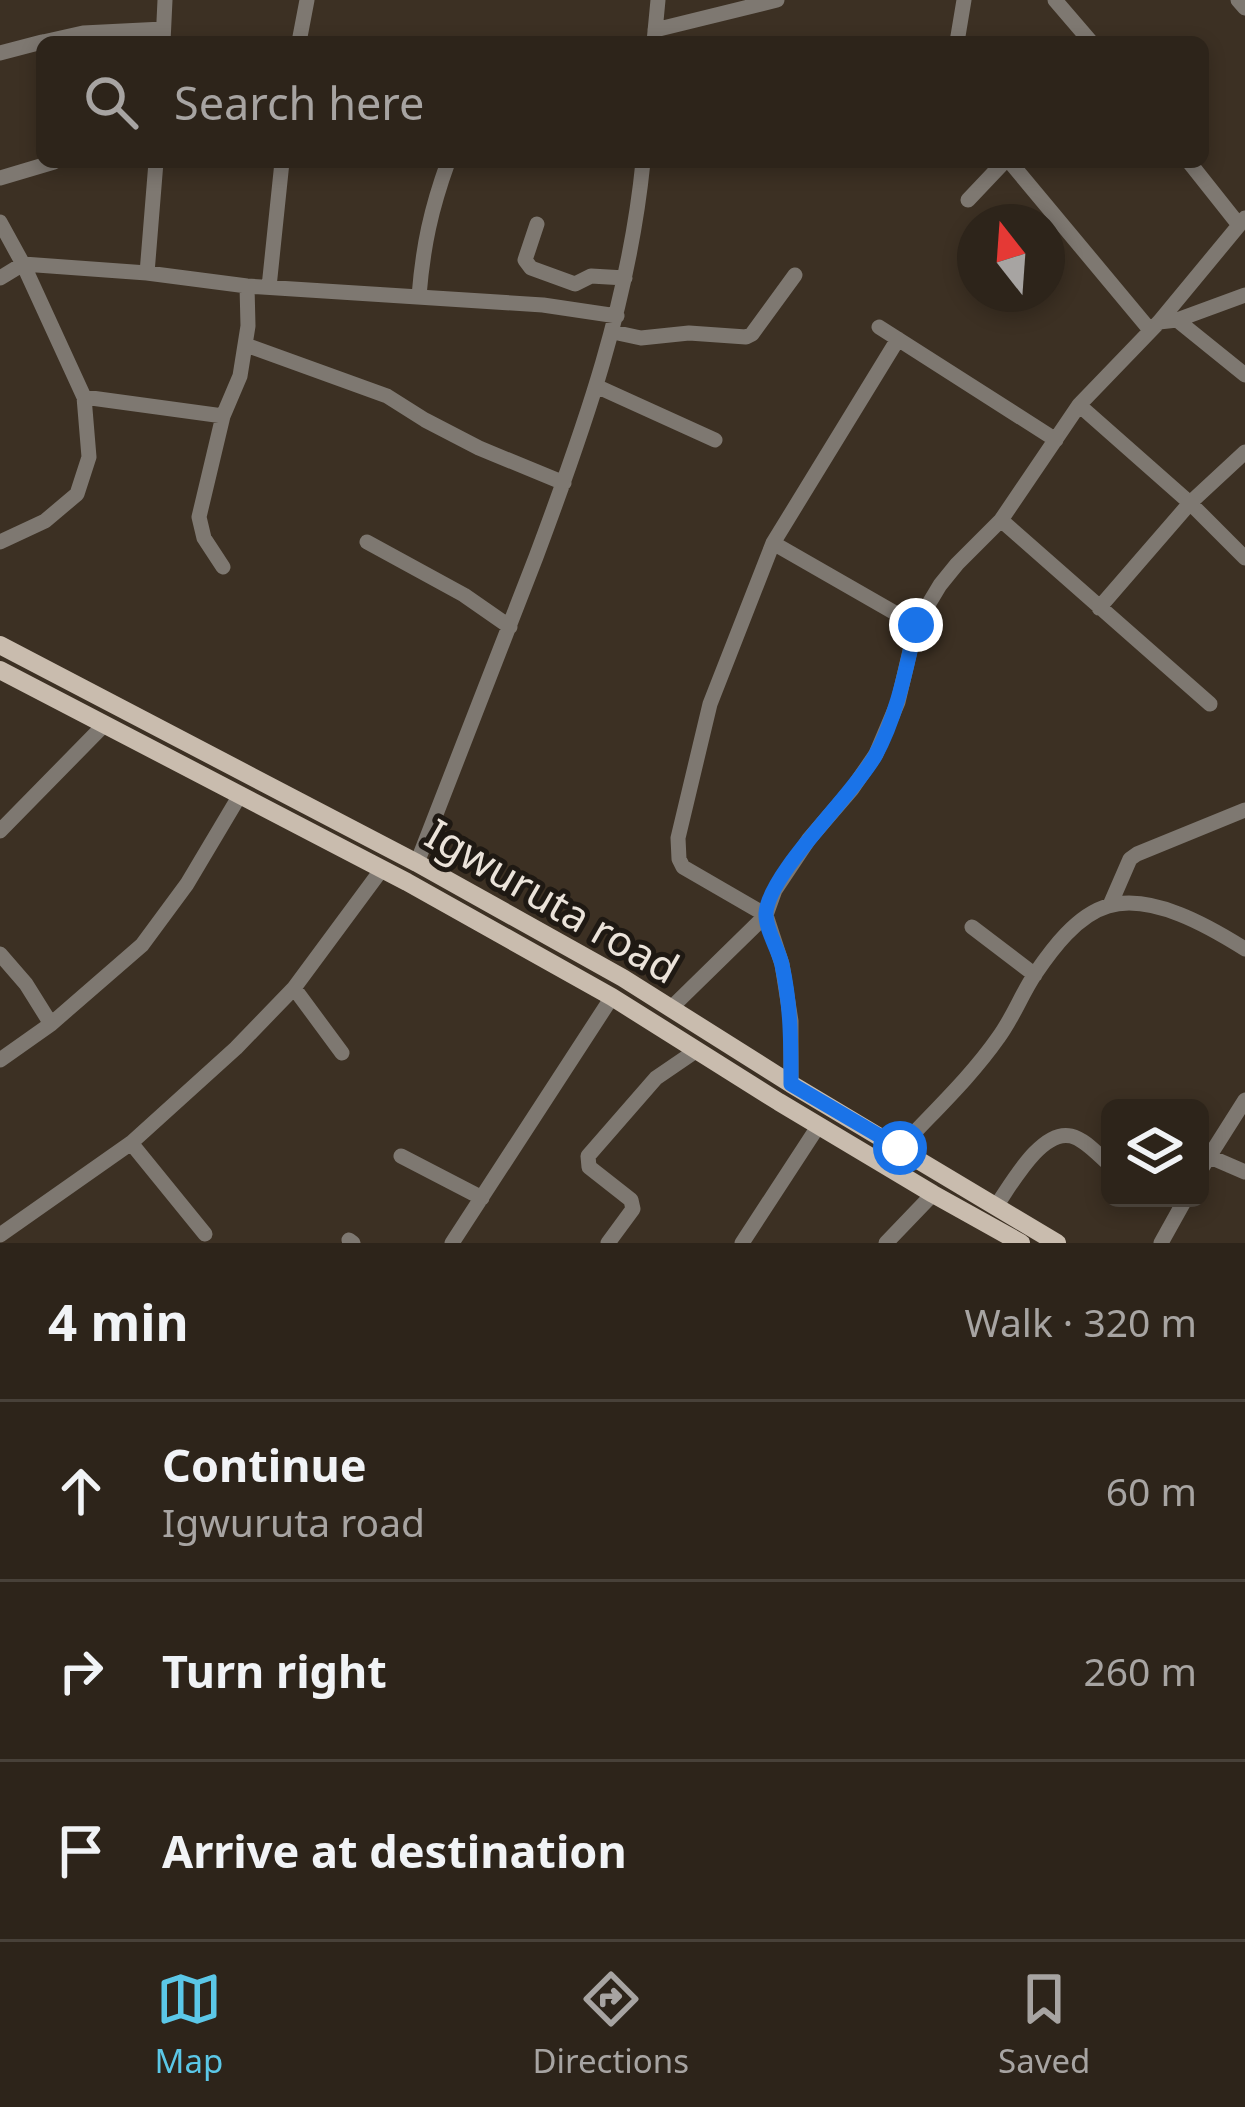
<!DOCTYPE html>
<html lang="en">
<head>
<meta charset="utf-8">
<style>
	body { margin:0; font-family:"Noto Sans",sans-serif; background:#393027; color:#f1f3f6 }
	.controls { position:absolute; right:36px; bottom:36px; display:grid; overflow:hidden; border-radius:18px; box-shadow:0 6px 18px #0003 }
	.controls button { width:108px; height:108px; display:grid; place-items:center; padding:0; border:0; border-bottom:3px solid #484139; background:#2d241a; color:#f1f3f6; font:60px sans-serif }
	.compass { position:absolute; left:957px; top:204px; width:108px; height:108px; border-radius:50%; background:#2d241a; box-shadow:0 6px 18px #0003; rotate:343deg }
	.stop { position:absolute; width:36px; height:36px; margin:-27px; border:9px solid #1a73e8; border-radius:50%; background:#fff }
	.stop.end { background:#1a73e8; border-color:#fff; box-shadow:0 3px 12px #0008 }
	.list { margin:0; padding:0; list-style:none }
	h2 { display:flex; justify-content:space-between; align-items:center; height:156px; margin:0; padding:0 48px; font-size:51px }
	h2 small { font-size:39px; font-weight:400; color:#a7a4a2 }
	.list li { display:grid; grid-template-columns:78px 1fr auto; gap:36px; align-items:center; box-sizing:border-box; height:180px; padding:0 48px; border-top:3px solid #484139 }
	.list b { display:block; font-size:45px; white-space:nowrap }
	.list p { margin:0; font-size:39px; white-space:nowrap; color:#a7a4a2 }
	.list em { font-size:39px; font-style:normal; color:#a7a4a2 }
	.icon { flex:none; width:66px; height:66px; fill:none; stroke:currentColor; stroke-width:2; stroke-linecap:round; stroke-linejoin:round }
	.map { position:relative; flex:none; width:1245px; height:1243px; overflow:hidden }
	.search { position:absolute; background:#2d241a; box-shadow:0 6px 18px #0003; left:36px; right:36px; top:36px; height:132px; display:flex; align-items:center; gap:30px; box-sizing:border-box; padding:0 42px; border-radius:18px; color:#a7a4a2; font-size:45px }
	.sheet { height:696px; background:#2d241a }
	nav { display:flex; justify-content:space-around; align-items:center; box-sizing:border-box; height:168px; border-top:3px solid #484139; background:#2d241a; font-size:33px; color:#a7a4a2 }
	nav a { display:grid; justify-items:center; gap:6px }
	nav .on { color:#5bc7e7 }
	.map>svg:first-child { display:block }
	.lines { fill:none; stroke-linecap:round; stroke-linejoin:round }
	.minor { stroke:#7e7871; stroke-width:15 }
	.major { stroke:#c9bcae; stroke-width:18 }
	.route { stroke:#1a73e8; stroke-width:15 }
	.labels { text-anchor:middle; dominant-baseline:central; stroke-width:10; stroke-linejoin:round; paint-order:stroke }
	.street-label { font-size:42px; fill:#ebe3da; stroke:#1f1913 }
</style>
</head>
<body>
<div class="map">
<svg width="1245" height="1243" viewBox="0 0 1245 1243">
	<rect width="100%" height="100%" fill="#3c3023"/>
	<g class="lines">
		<path class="minor" d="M1055,0L1091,42
			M1238,0L1245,8
			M655,30L777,0
			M43,42L83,33L163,29
			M163,42L165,0
			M299,42L307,0
			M654,42L658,0
			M957,42L964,0
			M0,53L42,42
			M1010,162L1150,330
			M1189,162L1239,225
			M0,178L54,162
			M968,200L1004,162
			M0,222L23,264L84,397L89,457L77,494L45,521L0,542
			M537,224L525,260L531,268L575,284L591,276L625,278
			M147,273L156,162
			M0,278L23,264L147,273L247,286L543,305L617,316
			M269,287L282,162
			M419,296C423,246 431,209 448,162
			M1177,320L1245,375
			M1159,322L1177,320L1245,295
			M879,327L1056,440
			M613,332L641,338L689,333L746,337L752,334L795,275
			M246,345L387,396L425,420L479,448L564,483
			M596,386L715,440
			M84,397L223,416
			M1079,405L1190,503L1245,558
			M1001,520L1210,704
			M367,542L464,595L510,627
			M773,543L916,625
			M223,567L204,538L199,517L223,416L240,376L248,326L247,286
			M1099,608L1190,503L1245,452
			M0,831L105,724
			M417,863C457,761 497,659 536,557C585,426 629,302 643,162
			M1110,905L1130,859L1137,854L1245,810
			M972,927L1035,975
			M0,954L26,984L51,1024
			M294,988L342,1053
			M671,1008L766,915L683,867L679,859L678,838L710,704L773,543L898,339
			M0,1060L51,1024L142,945L187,884L240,795
			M791,1084V1021L782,964L766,915L775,890L809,839L852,789L876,754L898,702L916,625L940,585L957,564L1001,520L1079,405L1159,322L1245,218
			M131,1143L205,1234
			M900,1148C933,1112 970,1078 998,1038C1013,1018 1021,995 1035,974C1052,949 1077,915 1108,906C1152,893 1210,927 1245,949
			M401,1156L482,1198
			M1208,1156L1245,1172
			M1200,1171L1245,1100
			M996,1206C1011,1185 1041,1129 1071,1136C1085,1139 1099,1156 1110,1165
			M0,1235L131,1143L236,1048L294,988L382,869
			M349,1240L353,1243
			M452,1243L612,997
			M608,1243L633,1209L631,1200L589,1167L588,1156L656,1078L697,1050
			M742,1243L819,1125
			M886,1243L933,1194
			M1161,1243L1186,1198"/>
		<path class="major" d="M0,645L417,863L623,978L791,1084L1057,1243
			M0,670L407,882L612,997L779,1102L933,1194L1021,1243"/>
	</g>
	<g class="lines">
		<path class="route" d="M900,1148L791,1084C791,1044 791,1005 782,965C779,950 765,929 766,913C769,873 853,795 875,756C897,716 906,669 916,625"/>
	</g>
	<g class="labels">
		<g class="street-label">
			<text transform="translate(553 900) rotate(30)">Igwuruta road</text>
		</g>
	</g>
</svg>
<div class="controls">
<button><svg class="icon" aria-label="layers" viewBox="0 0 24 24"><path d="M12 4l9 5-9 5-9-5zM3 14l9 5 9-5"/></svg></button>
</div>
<svg class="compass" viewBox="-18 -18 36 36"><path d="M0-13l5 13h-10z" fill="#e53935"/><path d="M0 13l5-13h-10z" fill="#a7a4a2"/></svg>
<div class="stop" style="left:900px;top:1148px"></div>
<div class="stop end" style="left:916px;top:625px"></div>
<div class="search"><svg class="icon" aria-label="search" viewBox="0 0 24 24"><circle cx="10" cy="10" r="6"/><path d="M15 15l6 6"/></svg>Search here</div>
</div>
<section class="sheet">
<h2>4 min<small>Walk · 320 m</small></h2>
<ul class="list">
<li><svg class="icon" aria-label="ahead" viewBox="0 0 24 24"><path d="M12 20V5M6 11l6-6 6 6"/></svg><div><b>Continue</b><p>Igwuruta road</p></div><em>60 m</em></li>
<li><svg class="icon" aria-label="right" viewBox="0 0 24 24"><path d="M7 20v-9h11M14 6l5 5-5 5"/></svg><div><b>Turn right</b></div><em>260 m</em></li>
<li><svg class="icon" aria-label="arrive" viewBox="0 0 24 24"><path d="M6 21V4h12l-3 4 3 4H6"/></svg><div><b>Arrive at destination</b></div></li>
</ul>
</section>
<nav>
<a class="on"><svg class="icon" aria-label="map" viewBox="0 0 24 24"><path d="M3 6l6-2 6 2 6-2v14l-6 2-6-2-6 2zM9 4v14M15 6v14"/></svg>Map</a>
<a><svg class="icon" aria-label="directions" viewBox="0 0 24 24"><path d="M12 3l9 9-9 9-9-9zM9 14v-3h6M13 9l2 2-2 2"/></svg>Directions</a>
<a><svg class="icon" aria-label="saved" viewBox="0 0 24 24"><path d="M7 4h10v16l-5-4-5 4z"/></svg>Saved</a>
</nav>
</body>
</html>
